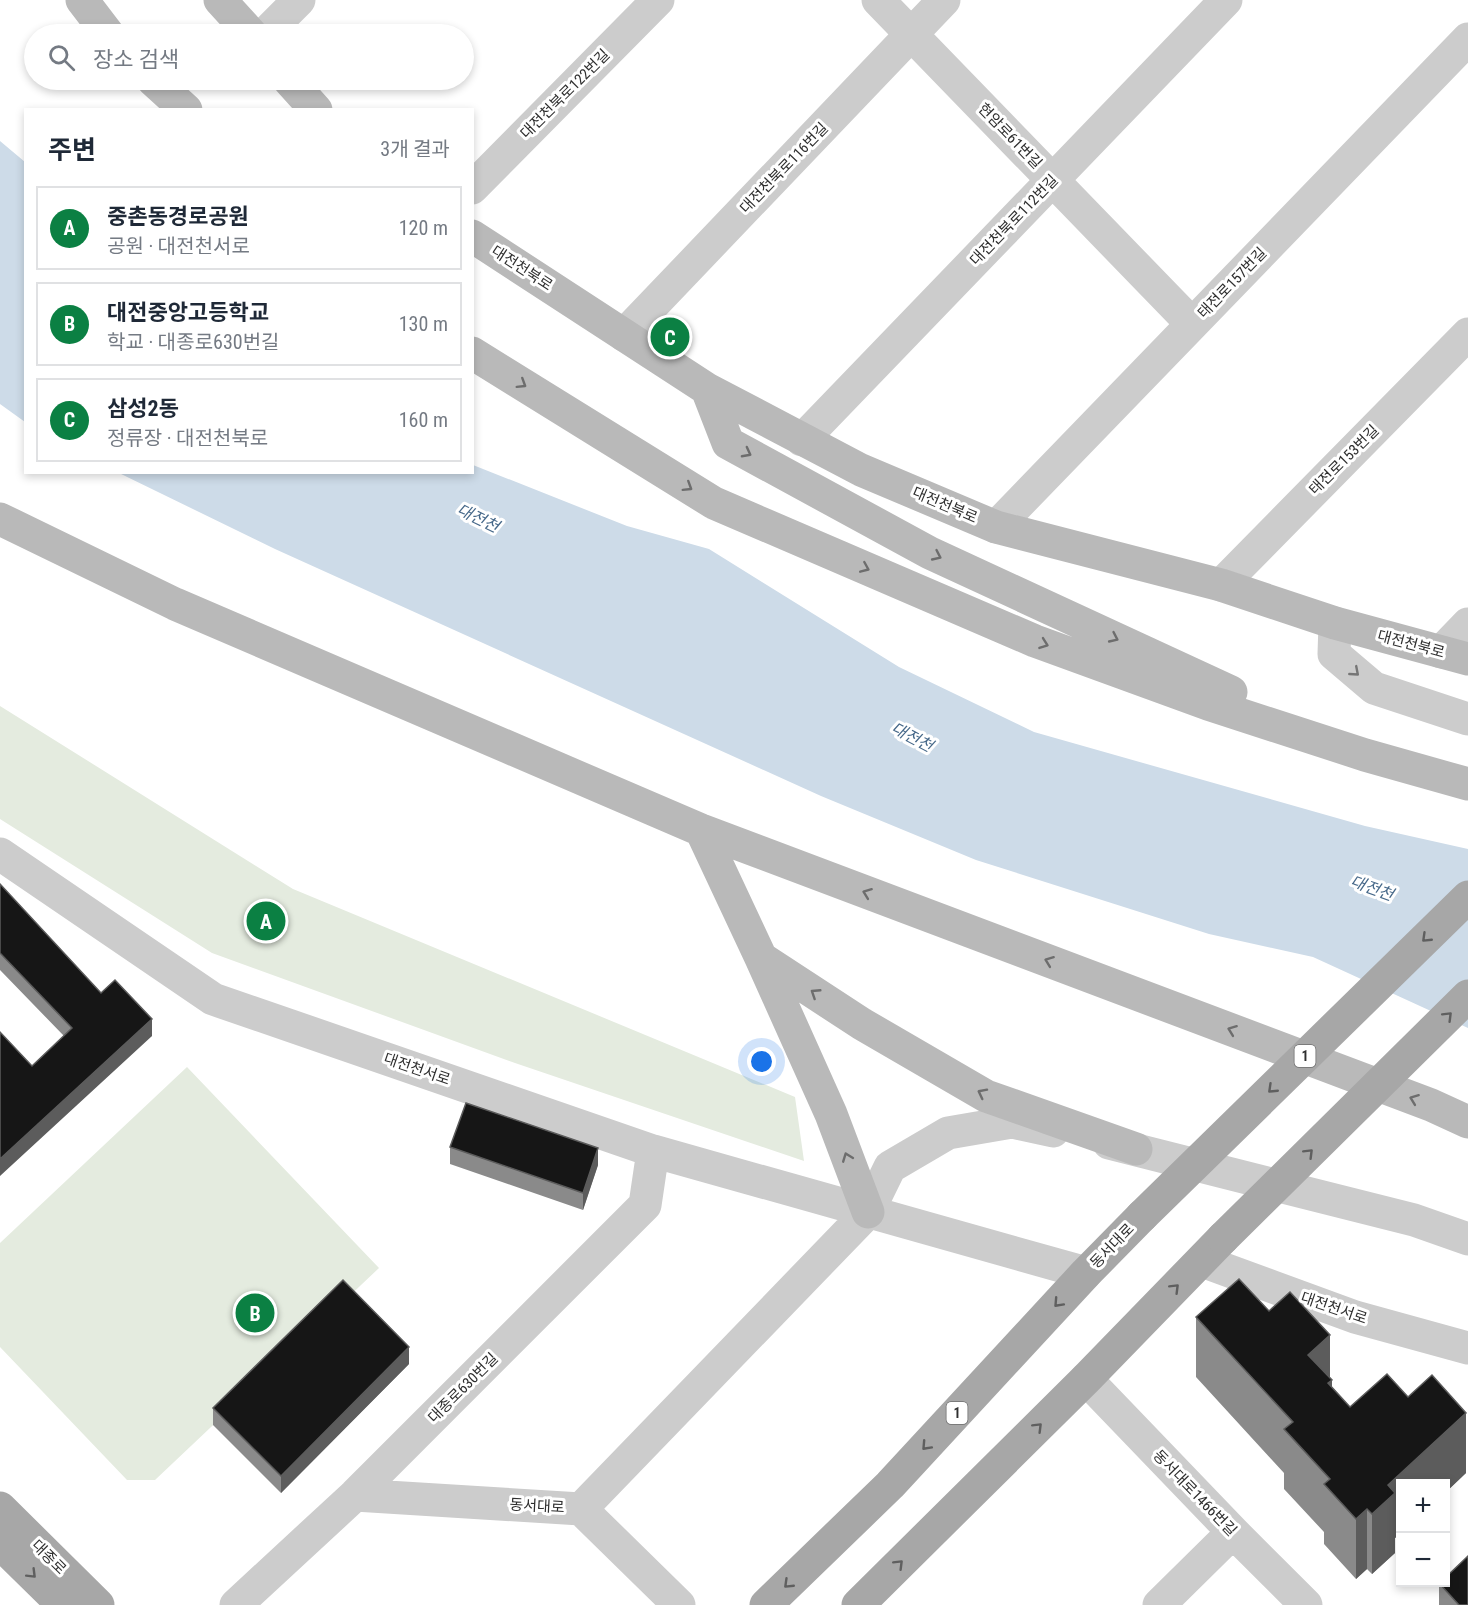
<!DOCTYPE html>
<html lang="ko">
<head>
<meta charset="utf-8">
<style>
	body { margin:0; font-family:"Roboto Condensed","Noto Sans KR",sans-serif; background:#f6f6f7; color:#1f2937 }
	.controls { position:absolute; right:18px; bottom:18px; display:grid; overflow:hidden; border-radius:0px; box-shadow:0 3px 9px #0003 }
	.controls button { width:54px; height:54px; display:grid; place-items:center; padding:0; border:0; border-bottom:2px solid #e0e1e3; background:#fff; color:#1f2937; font:30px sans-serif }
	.you { position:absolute; left:762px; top:1062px; width:21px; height:21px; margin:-15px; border:4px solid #fff; border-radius:50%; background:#1a73e8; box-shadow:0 0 0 9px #1a73e833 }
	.badge { display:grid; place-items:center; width:39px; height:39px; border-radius:50%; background:#0b8043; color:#fff; font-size:20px; font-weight:700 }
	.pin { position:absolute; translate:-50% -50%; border:3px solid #fff; box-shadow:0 2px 6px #0006 }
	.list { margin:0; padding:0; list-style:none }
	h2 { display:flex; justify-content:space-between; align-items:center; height:78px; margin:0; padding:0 24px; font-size:26px }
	h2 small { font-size:20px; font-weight:400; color:#747a83 }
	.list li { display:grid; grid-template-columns:39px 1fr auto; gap:18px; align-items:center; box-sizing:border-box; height:84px; margin:0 12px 12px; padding:0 12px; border:2px solid #e0e1e3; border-radius:0px }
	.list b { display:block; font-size:22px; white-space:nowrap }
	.list p { margin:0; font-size:20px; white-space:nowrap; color:#747a83 }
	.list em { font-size:20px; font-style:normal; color:#747a83 }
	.icon { flex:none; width:33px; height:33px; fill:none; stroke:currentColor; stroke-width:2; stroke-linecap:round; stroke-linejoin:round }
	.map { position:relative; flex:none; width:1468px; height:1605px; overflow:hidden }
	.search { position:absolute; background:#fff; box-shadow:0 3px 9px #0003; left:24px; top:24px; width:450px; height:66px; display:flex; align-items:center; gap:15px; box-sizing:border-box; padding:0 21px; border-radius:33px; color:#747a83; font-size:22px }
	.panel { position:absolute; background:#fff; box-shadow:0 3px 9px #0003; left:24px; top:108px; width:450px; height:366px; border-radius:0px }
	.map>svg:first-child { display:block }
	.green { fill:#e4ebdf }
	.water { fill:#cddbe8 }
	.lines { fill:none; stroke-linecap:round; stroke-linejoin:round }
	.street { stroke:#ccc; stroke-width:33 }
	.secondary { stroke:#b9b9b9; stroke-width:33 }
	.primary { stroke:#a7a7a7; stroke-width:33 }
	.primary-bridge { stroke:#a7a7a7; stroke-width:33 }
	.wall { fill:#8a8a8a }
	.shaded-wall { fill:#5c5c5c }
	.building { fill:#161616; stroke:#5c5c5c; stroke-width:1.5 }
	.oneway { stroke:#6d6d6d }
	.oneway2 { stroke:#767676 }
	.oneway3 { stroke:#5f5f5f }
	.labels { text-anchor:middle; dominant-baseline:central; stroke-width:6; stroke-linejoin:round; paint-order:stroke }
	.shield { fill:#fff; stroke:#6d6d6d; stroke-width:1.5 }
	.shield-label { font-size:14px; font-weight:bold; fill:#2f2f2f }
	.street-label { font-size:15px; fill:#2f2f2f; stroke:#fff }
	.water-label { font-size:16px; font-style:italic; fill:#466889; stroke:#fff }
</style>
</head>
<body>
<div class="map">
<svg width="1468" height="1605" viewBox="0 0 1468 1605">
	<rect width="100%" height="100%" fill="#fff"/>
	<path class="green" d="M0,706L293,889L795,1097L804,1161L515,1063L212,953L0,819Z
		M187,1067L379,1268L155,1480H127L0,1347V1243Z"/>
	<path class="water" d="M0,141L25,162V422L0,404Z
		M473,465L627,526L709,549L899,667L1034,732L1365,826L1468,849V1028L1313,957L1209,934L976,860L821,796L275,549L119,473L472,472Z"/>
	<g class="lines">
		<path class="street" d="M878,0L1192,324
			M265,34L299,0
			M472,188L658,0
			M624,335L944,0
			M802,440L1226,0
			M996,527L1468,39
			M1221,585L1468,334
			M1335,623L1334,654L1374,688L1468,719
			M1441,652L1468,624
			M0,854L213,999L653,1151L1086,1273
			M1109,1143L1414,1220L1468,1239
			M1202,1261L1355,1317L1468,1348
			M1086,1379L1233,1532L1306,1605
			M355,1495L581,1509L679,1605
			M581,1509L868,1212L890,1167L948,1133L1012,1122L1053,1131
			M236,1605L355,1495L645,1205L653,1151
			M1159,1605L1233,1532"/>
		<path class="secondary" d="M82,0L108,34
			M220,0L251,34
			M153,80L186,110
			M289,80L316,110
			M472,236L707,389L861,470L996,527L1221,585L1335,623L1468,659
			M472,353L714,503L1035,641L1208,704L1365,755L1468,784
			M707,389L728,443L930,553L1231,692
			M0,519L175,604L701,830L1431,1105L1468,1122
			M701,830L761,958L862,1024L986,1096L1136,1149
			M761,958L831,1114L868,1212"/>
		<path class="primary" d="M0,1508L98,1605
			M0,1543L63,1605
			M766,1605L890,1485L1086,1273L1142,1216
			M858,1605L1086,1379L1223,1238"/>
		<path class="primary-bridge" d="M1142,1216L1468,897
			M1223,1238L1468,996"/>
	</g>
	<path class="wall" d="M0,884L101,993L152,1036L32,1066L64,1036L0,970Z
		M450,1147L598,1165L583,1210L450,1164Z
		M1269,1311L1330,1378L1332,1387L1350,1407L1466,1473L1446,1492V1484H1401V1533L1395,1538V1553L1372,1574L1367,1569L1356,1579L1324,1544V1532L1284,1489V1473L1196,1377V1317Z
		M409,1364L281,1493L213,1425V1408Z
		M1439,1583L1468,1605H1439Z"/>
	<path class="shaded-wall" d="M152,1019V1036L0,1176V1159Z
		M598,1148V1165L583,1210V1193Z
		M1330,1335V1382L1332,1380V1440L1308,1355Z
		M409,1347V1364L281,1493V1476Z
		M1466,1413V1473L1446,1492V1484H1401V1533L1395,1538V1553L1372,1574V1514L1388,1485Z
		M1367,1509V1569L1356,1579V1519Z"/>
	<path class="building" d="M0,884L101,993L115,980L152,1019L0,1159V1032L32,1066L72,1028L0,953Z
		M466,1103L598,1148L583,1193L450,1147Z
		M1239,1279L1269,1311L1290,1292L1330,1335L1308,1355L1332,1380L1328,1383L1350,1407L1387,1374L1408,1397L1432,1375L1466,1413L1388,1485L1395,1493L1372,1514L1367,1509L1356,1519L1324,1484L1330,1479L1284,1429L1293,1422L1196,1317Z
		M343,1280L409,1347L281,1476L213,1408Z
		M1468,1556V1605H1459L1439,1583L1446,1582V1577Z"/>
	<defs><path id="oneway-chevron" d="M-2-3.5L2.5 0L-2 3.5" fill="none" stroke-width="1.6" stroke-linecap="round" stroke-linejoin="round" transform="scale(1.5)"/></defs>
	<g class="oneway">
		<use href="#oneway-chevron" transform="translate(522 384) rotate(32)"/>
		<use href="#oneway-chevron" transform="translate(747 453) rotate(28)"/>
		<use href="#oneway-chevron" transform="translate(688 487) rotate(32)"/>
		<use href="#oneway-chevron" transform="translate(937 556) rotate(25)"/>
		<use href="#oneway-chevron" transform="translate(865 568) rotate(23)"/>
		<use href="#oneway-chevron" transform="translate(1114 638) rotate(25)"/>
		<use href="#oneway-chevron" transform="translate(1044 644) rotate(20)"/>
		<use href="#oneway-chevron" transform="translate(867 893) rotate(-159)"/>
		<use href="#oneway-chevron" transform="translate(1049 961) rotate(-159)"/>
		<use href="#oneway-chevron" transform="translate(815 993) rotate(-147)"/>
		<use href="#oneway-chevron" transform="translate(1232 1030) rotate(-159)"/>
		<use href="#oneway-chevron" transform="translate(982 1093) rotate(-153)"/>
		<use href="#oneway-chevron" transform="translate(1414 1099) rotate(-159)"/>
		<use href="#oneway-chevron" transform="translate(847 1157) rotate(-111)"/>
	</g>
	<use class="oneway2" href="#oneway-chevron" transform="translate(1355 672) rotate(41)"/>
	<g class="oneway3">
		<use href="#oneway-chevron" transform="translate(1426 938) rotate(136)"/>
		<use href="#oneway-chevron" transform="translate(1448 1016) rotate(-45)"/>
		<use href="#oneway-chevron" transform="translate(1272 1089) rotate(136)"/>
		<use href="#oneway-chevron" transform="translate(1309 1153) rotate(-45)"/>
		<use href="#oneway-chevron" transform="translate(1175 1288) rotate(-45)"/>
		<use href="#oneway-chevron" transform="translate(1058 1303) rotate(133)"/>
		<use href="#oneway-chevron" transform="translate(1038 1427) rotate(-45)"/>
		<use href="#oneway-chevron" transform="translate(926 1446) rotate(133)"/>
		<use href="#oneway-chevron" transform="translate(899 1564) rotate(-45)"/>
		<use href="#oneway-chevron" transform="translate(32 1574) rotate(45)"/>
		<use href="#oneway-chevron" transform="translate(788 1584) rotate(136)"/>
	</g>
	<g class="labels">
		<g class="shield">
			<rect x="1294.5" y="1045" width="21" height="22" rx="4.5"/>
			<rect x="946.5" y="1402" width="21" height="22" rx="4.5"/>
		</g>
		<g class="shield-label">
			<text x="1305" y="1056">1</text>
			<text x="957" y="1413">1</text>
		</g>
		<g class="street-label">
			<text transform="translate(565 94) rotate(-45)">대전천북로122번길</text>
			<text transform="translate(1010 136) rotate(46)">현암로61번길</text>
			<text transform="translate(784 168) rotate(-46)">대전천북로116번길</text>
			<text transform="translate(1014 220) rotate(-46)">대전천북로112번길</text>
			<text transform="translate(522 268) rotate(33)">대전천북로</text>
			<text transform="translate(1232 283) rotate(-46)">태전로157번길</text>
			<text transform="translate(1344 460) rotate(-45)">태전로153번길</text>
			<text transform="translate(945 505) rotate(23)">대전천북로</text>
			<text transform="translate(1411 644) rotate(15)">대전천북로</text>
			<text transform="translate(417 1069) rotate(19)">대전천서로</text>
			<text transform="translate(1112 1246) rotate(-46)">동서대로</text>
			<text transform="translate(1334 1308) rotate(19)">대전천서로</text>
			<text transform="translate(463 1388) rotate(-45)">대종로630번길</text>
			<text transform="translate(1195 1493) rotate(46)">동서대로1466번길</text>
			<text transform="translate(537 1506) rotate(3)">동서대로</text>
			<text transform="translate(49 1557) rotate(45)">대종로</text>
		</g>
		<g class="water-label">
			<text transform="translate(478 518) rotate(26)">대전천</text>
			<text transform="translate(912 737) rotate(28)">대전천</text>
			<text transform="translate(1372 888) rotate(20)">대전천</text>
		</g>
	</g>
</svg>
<div class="controls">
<button>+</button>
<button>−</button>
</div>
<div class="you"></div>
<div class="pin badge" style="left:266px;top:921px">A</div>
<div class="pin badge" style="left:255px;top:1313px">B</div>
<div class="pin badge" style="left:670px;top:337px">C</div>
<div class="search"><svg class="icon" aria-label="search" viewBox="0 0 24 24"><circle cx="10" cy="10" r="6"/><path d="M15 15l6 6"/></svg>장소 검색</div>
<section class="panel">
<h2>주변<small>3개 결과</small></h2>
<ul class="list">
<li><span class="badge">A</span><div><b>중촌동경로공원</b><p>공원 · 대전천서로</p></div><em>120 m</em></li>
<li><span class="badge">B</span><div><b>대전중앙고등학교</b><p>학교 · 대종로630번길</p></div><em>130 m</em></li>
<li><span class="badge">C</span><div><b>삼성2동</b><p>정류장 · 대전천북로</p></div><em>160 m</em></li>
</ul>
</section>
</div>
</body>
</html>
